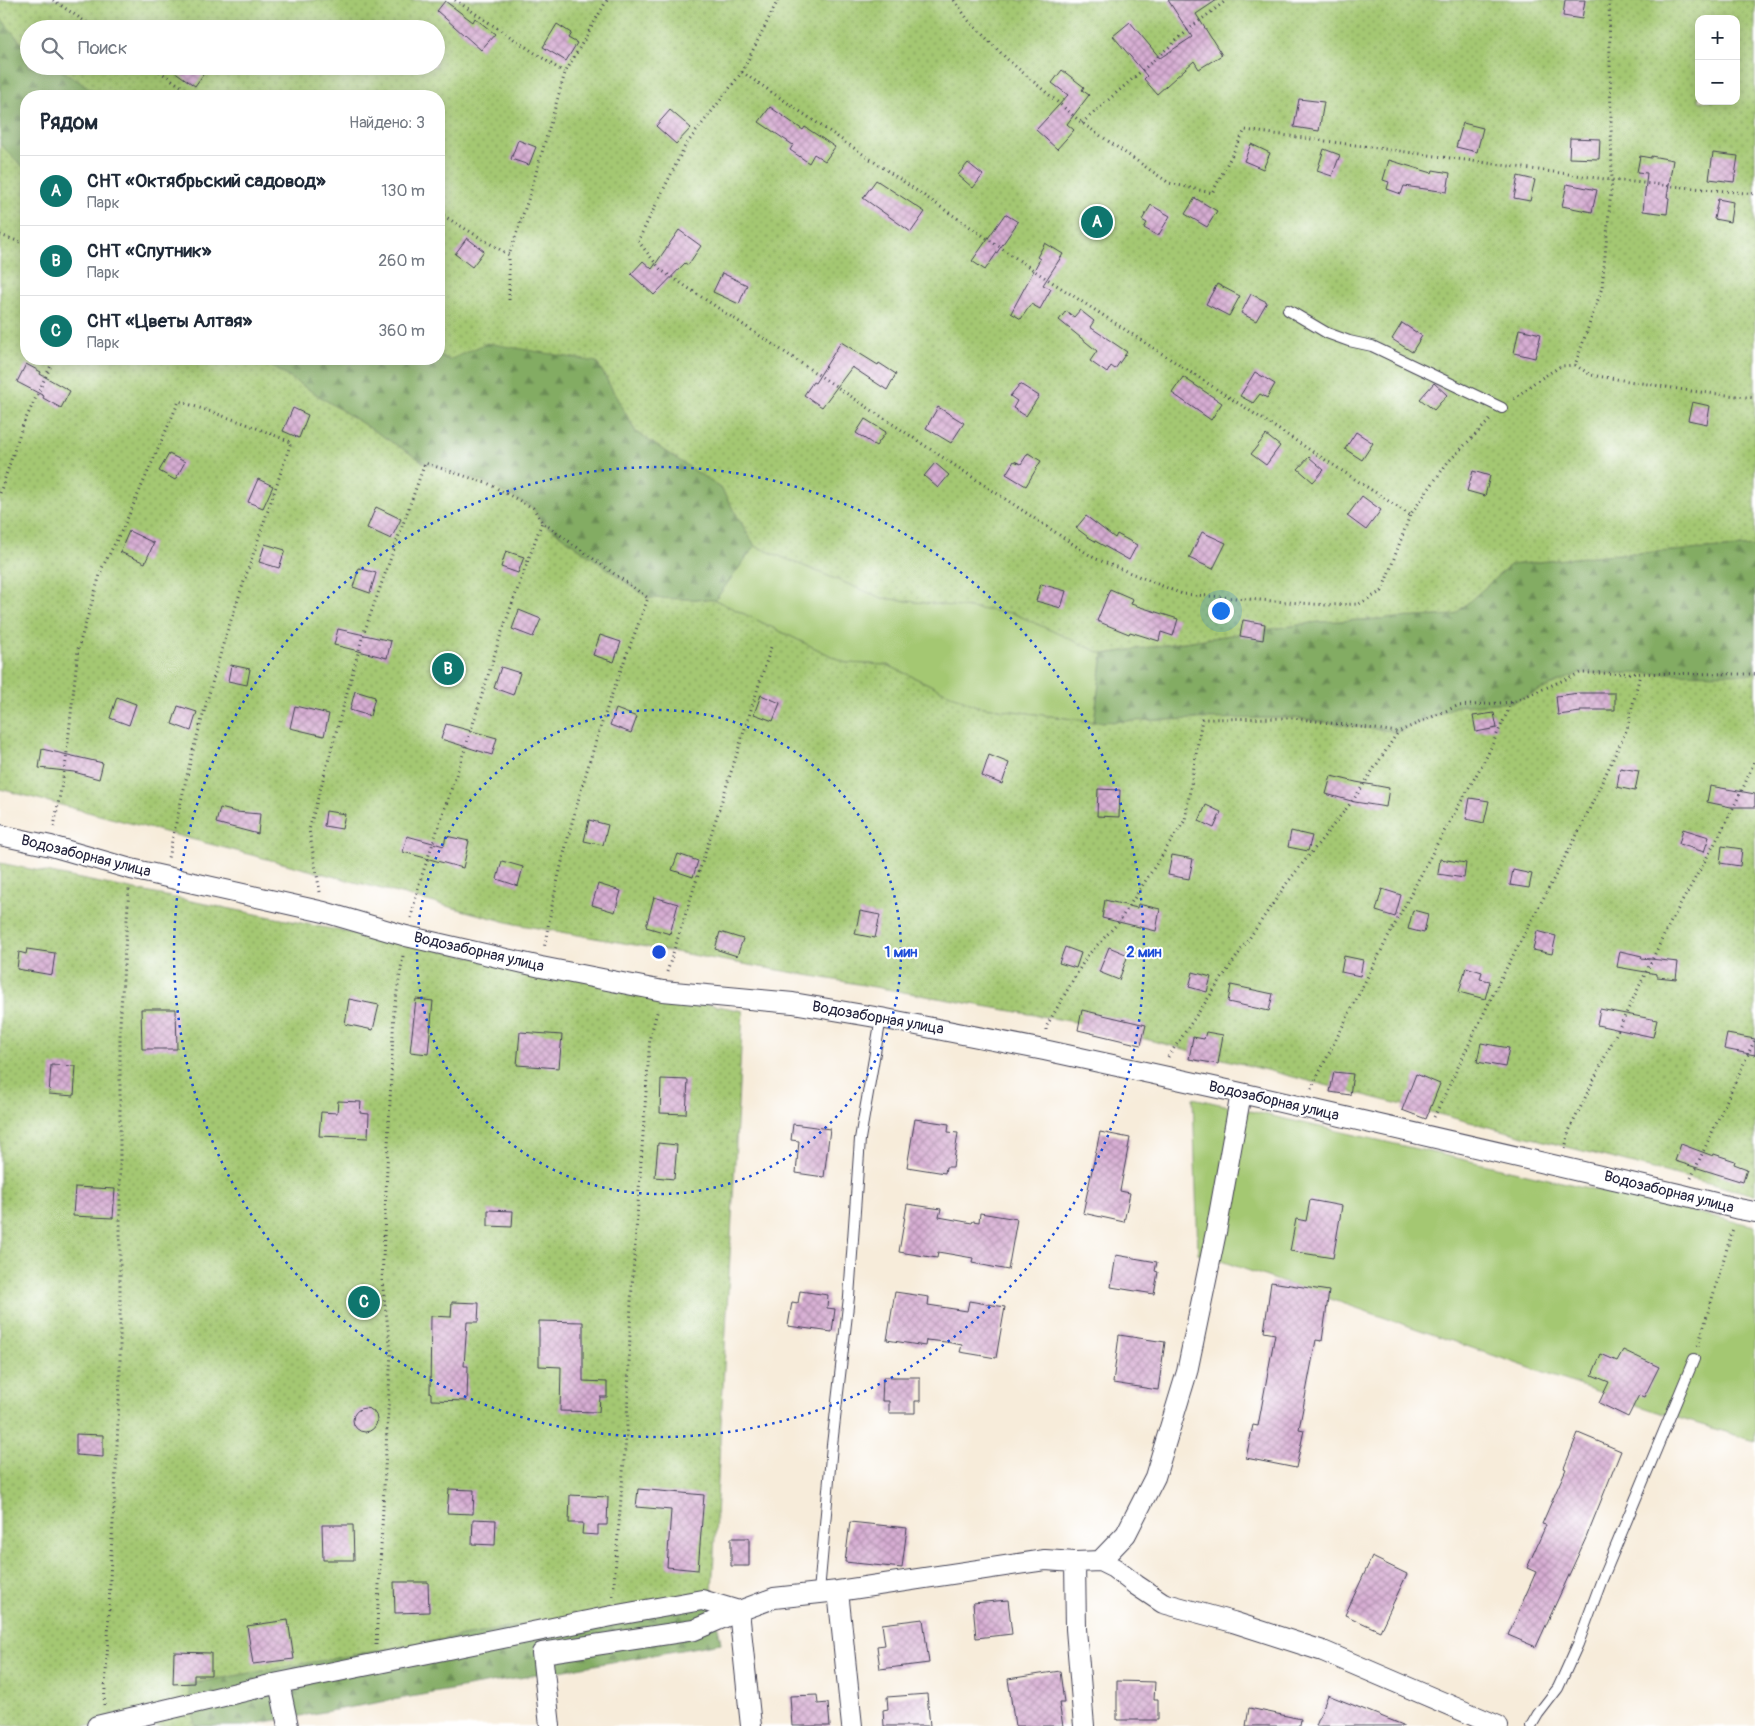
<!DOCTYPE html>
<html lang="ru">
<head>
<meta charset="utf-8">
<style>
	body { margin:0; font-family:Pangolin,sans-serif; background:#f6f6f7; color:#1f2937 }
	.controls { position:absolute; right:15px; top:15px; display:grid; overflow:hidden; border-radius:10px; box-shadow:0 2px 12px #0003 }
	.controls button { width:45px; height:45px; display:grid; place-items:center; padding:0; border:0; border-bottom:1px solid #e0e1e3; background:#fff; color:#1f2937; font:25px sans-serif }
	.you { position:absolute; left:1220px; top:610px; width:18px; height:18px; margin:-12px; border:4px solid #fff; border-radius:50%; background:#1a73e8; box-shadow:0 0 0 8px #1a73e833 }
	.badge { display:grid; place-items:center; width:32px; height:32px; border-radius:50%; background:#0f766e; color:#fff; font-size:16px; font-weight:700 }
	.pin { position:absolute; translate:-50% -50%; border:2px solid #fff; box-shadow:0 1px 5px #0006 }
	.list { margin:0; padding:0; list-style:none }
	h2 { display:flex; justify-content:space-between; align-items:center; height:65px; margin:0; padding:0 20px; font-size:21px }
	h2 small { font-size:16px; font-weight:400; color:#747a83 }
	.list li { display:grid; grid-template-columns:32px 1fr auto; gap:15px; align-items:center; box-sizing:border-box; height:70px; padding:0 20px; border-top:1px solid #e0e1e3 }
	.list b { display:block; font-size:19px; white-space:nowrap }
	.list p { margin:0; font-size:16px; white-space:nowrap; color:#747a83 }
	.list em { font-size:16px; font-style:normal; color:#747a83 }
	.icon { flex:none; width:28px; height:28px; fill:none; stroke:currentColor; stroke-width:2; stroke-linecap:round; stroke-linejoin:round }
	.map { position:relative; flex:none; width:1755px; height:1726px; overflow:hidden }
	.search { position:absolute; background:#fff; box-shadow:0 2px 12px #0003; left:20px; top:20px; width:425px; height:55px; display:flex; align-items:center; gap:12px; box-sizing:border-box; padding:0 18px; border-radius:28px; color:#747a83; font-size:19px }
	.panel { position:absolute; background:#fff; box-shadow:0 2px 12px #0003; left:20px; top:90px; width:425px; height:275px; border-radius:20px }
	.map>svg:first-child { display:block }
	.grass { fill:#a4c872; stroke:#637556 }
	.forest { fill:url(#forest-firs); stroke:#526750 }
	.park { fill:url(#park-dots); stroke:#637556; fill-rule:evenodd }
	.building { fill:url(#building-cross-hatch) }
	.lines { fill:none; stroke-linecap:round; stroke-linejoin:round }
	.service-casing { stroke:#424053; stroke-width:12 }
	.minor-casing { stroke:#424053; stroke-width:22 }
	.path { stroke:#424053; stroke-width:3; stroke-dasharray:1 4; stroke-linecap:butt }
	.service { stroke:#fff; stroke-width:10 }
	.minor { stroke:#fff; stroke-width:20 }
	.ring { fill:none; stroke:#1d4ed8; stroke-width:2.5; stroke-dasharray:2.5 5 }
	.labels { text-anchor:middle; dominant-baseline:central; stroke-width:4; stroke-linejoin:round; paint-order:stroke }
	.street-label { font-size:15px; fill:#22223b; stroke:#fff }
	.centre { fill:#1d4ed8; stroke:#fff; stroke-width:2.5 }
	.ring-label { font-size:15px; text-anchor:middle; font-weight:bold; fill:#1d4ed8; stroke:#fff; stroke-width:4; stroke-linejoin:round; paint-order:stroke }
</style>
</head>
<body>
<div class="map">
<svg width="1755" height="1726" viewBox="0 0 1755 1726">
	<defs>
		<pattern id="forest-firs" width="22" height="20" patternUnits="userSpaceOnUse" patternTransform="scale(1.25)"><rect width="22" height="20" fill="#83ac64"/><path d="M5 1l3.5 6h-7zM16 11l3.5 6h-7z" fill="#6b8c54"/></pattern>
		<pattern id="park-dots" width="8" height="8" patternUnits="userSpaceOnUse" patternTransform="scale(1.25)"><rect width="8" height="8" fill="#a4c872"/><path d="M2 2h.1M6 6h.1" fill="none" stroke="#85a25f" stroke-width="1.8" stroke-linecap="round"/></pattern>
		<pattern id="building-cross-hatch" width="8" height="8" patternUnits="userSpaceOnUse" patternTransform="scale(1.25)"><rect width="8" height="8" fill="#d7add3"/><path d="M0 0l8 8M0 8l8-8" fill="none" stroke="#ae8cac"/></pattern>
	</defs>
	<rect width="100%" height="100%" fill="#fff"/>
	<filter id="ink" filterUnits="userSpaceOnUse"><feTurbulence type="fractalNoise" baseFrequency=".02" numOctaves="2"/><feDisplacementMap in="SourceGraphic" scale="10" xChannelSelector="R" yChannelSelector="G"/><feConvolveMatrix kernelMatrix="1 2 1 2 8 2 1 2 1" color-interpolation-filters="sRGB"/></filter>
	<filter id="wash" filterUnits="userSpaceOnUse"><feTurbulence type="fractalNoise" baseFrequency=".0096" numOctaves="4" result="noise"/><feDisplacementMap in="SourceGraphic" scale="20" xChannelSelector="R" yChannelSelector="G"/><feGaussianBlur stdDeviation="1.12" result="paint"/><feColorMatrix in="noise" values="0 0 0 0 0 0 0 0 0 0 0 0 0 0 0 0 0 1.4 0 .05"/><feComposite in="paint" operator="in"/></filter>
	<g filter="url(#wash)">
		<rect width="100%" height="100%" fill="#f7ecda"/>
		<path class="grass" d="M755,546L882,598L1013,613L1103,654L1094,722L976,706L887,665L846,663L715,600Z
			M1193,1098L1755,1226V1441L1648,1409L1198,1253Z"/>
		<path class="forest" d="M0,17L23,45L29,49V66H55L102,96H26V170L0,144Z
			M555,46L597,362L636,432L721,488L755,546L715,600L648,598L542,522L533,508L489,484L425,463L260,359H439V354L449,360Z
			M1755,546V674L1580,673L1513,702L1457,706L1398,732L1293,718L1202,719L1094,722L1103,654L1318,622L1454,615L1510,565L1602,555Z
			M712,1592L721,1643L243,1726H195L187,1684Z"/>
		<path class="park" d="M0,0H1755V546L1602,555L1510,565L1454,615L1318,622L1103,654L1013,613L882,598L755,546L721,488L636,432L597,362L487,343L449,360L439,354V96H102L55,66H436V29H29V49L23,45L0,17ZM1699,19H1736V101H1699Z
			M0,144L26,170V359H260L425,463L489,484L533,508L542,522L648,598L715,600L846,663L887,665L976,706L1094,722L1202,719L1293,718L1398,732L1457,706L1513,702L1580,673L1755,674V1195L1086,1024L515,924L0,789Z
			M0,863L743,1011L712,1592L188,1684L195,1726H0Z"/>
		<g id="blocks">
			<path class="building" d="M1168,0H1217L1196,14L1222,55L1199,69L1194,61L1157,94L1144,79L1147,76L1113,36L1130,22L1160,58L1192,37Z
				M1565,0H1585L1582,19L1563,16Z
				M445,1L473,22L475,18L495,34L481,50L437,11Z
				M557,24L571,33L568,38L577,43L566,61L543,47Z
				M167,66H196L205,72L195,86Z
				M1062,70L1084,87L1082,90L1089,95L1067,124L1074,130L1057,149L1036,130L1068,95L1052,83Z
				M1299,99L1324,102L1319,131L1294,127Z
				M770,107L803,130L805,127L835,147L825,161L814,154L809,163L790,150L793,145L759,122Z
				M670,110L691,128L676,144L656,126Z
				M1463,123L1483,128L1477,152L1456,147Z
				M1570,138L1600,139L1599,159L1569,158Z
				M518,140L536,147L529,165L511,159Z
				M1251,144L1270,153L1263,169L1244,161Z
				M1324,149L1340,155L1332,176L1317,171Z
				M1713,153L1738,156L1734,182L1709,179Z
				M1640,156L1651,158V156L1673,160L1667,197L1669,198L1667,214L1643,211L1647,173L1637,172Z
				M1389,160L1432,173L1433,170L1450,173L1447,192L1404,186L1401,194L1387,189L1389,182L1383,180Z
				M968,163L983,175L973,188L958,175Z
				M1518,176L1535,180L1530,201L1514,198Z
				M876,180L925,212L911,232L863,198Z
				M1567,184L1597,190L1592,212L1562,206Z
				M1195,198L1217,211L1207,227L1185,214Z
				M1718,199L1733,202L1730,222L1714,219Z
				M1151,205L1170,216L1158,236L1144,228L1147,223L1142,220Z
				M1005,214L1018,222L985,270L972,261Z
				M679,230L701,246L688,265L685,263L654,295L631,274L643,261L652,269Z
				M467,238L484,251L472,267L455,254Z
				M1045,243L1063,254L1043,285L1051,289L1040,309L1031,304L1021,319L1011,313L1040,259L1037,257Z
				M722,273L747,285L739,304L713,292Z
				M1217,284L1240,296L1229,316L1206,304Z
				M1251,294L1267,302L1256,321L1241,313Z
				M1080,310L1094,321L1090,327L1127,352L1115,369L1111,366L1107,373L1090,361L1097,351L1059,320L1066,311L1074,317Z
				M1402,323L1422,336L1412,352L1392,339Z
				M1519,329L1541,334L1535,358L1514,353Z
				M841,342L878,365L879,363L896,374L887,390L852,367L822,407L804,395L813,382L815,383Z
				M26,364L41,372L40,374L70,391L61,408L43,398L44,396L17,382Z
				M1255,372L1275,384L1267,398L1260,394L1253,403L1240,396Z
				M1183,377L1222,403L1211,420L1172,393Z
				M1434,383L1447,395L1434,410L1420,399Z
				M1020,384L1039,396L1026,416L1013,408L1017,401L1010,396Z
				M1692,402L1710,406L1707,424L1688,420Z
				M938,407L964,423L951,443L926,428Z
				M293,408L308,415L299,438L283,431Z
				M865,419L886,432L876,446L856,433Z
				M1356,432L1373,443L1362,460L1345,449Z
				M1266,435L1280,446L1266,465L1251,454Z
				M1028,453L1041,461L1026,486L1006,474L1014,461L1021,464Z
				M169,454L185,462L175,480L159,471Z
				M1309,457L1324,470L1313,482L1298,469Z
				M935,463L949,475L938,488L924,476Z
				M1473,471L1490,476L1485,496L1467,491Z
				M258,479L273,486L263,508L248,502Z
				M1362,496L1381,510L1366,530L1347,516Z
				M376,507L401,519L391,539L367,528Z
				M1086,516L1115,538L1117,534L1137,545L1129,560L1088,537L1076,528Z
				M129,531L154,543L145,563L120,552Z
				M1202,532L1226,543L1213,569L1189,558Z
				M265,544L285,550L279,568L259,562Z
				M506,551L524,557L518,573L501,567Z
				M359,568L376,573L370,593L353,587Z
				M1041,584L1066,591L1061,608L1036,601Z
				M1110,589L1133,599L1131,604L1178,619L1173,636L1161,632L1159,641L1130,632L1129,634L1097,621Z
				M519,610L541,619L533,637L512,629Z
				M1243,620L1265,624L1263,640L1240,636Z
				M338,629L391,641L387,658L334,645Z
				M600,635L621,642L614,662L593,655Z
				M231,665L250,669L247,685L228,681Z
				M501,667L520,673L513,695L494,688Z
				M355,691L375,697L370,716L350,710Z
				M1579,693H1615V710H1581V712L1558,715L1556,696Z
				M761,695L780,703L773,721L754,714Z
				M117,697L136,704L129,725L110,718Z
				M178,706L197,712L191,731L172,724Z
				M295,706L329,714L324,736L290,728Z
				M616,709L637,717L631,733L610,725Z
				M1494,713L1497,728L1476,732L1473,716Z
				M446,724L497,738L492,755L441,739Z
				M42,749L103,763L99,779L74,772L39,768Z
				M989,755L1009,763L1002,784L982,776Z
				M1620,768L1639,771L1635,791L1617,787Z
				M1331,776L1356,782L1389,788L1386,807L1355,802L1326,794Z
				M1710,786L1755,794V807H1731L1707,802Z
				M1098,789L1120,790L1119,817L1097,816Z
				M1470,798L1489,801L1484,823L1466,819Z
				M1206,805L1221,812L1214,828L1199,821Z
				M220,808L236,812L260,814L258,834L216,823Z
				M326,811L345,814L342,829L324,826Z
				M589,820L608,825L603,845L584,841Z
				M1683,829L1709,837L1704,852L1679,844Z
				M1291,831L1312,836L1308,851L1288,847Z
				M407,836L444,846L446,836L469,841L463,868L403,852Z
				M1722,846L1742,849L1740,866L1720,863Z
				M678,854L698,861L693,877L672,870Z
				M1172,855L1193,859L1189,879L1168,875Z
				M1440,859L1466,863L1464,878L1438,874Z
				M502,861L523,867L518,886L497,879Z
				M1513,870L1532,874L1529,888L1510,885Z
				M598,884L621,891L615,912L592,905Z
				M1382,889L1401,895L1395,917L1376,911Z
				M654,897L678,904L670,934L646,927Z
				M1105,900L1137,908L1138,904L1160,909L1156,931L1102,918Z
				M1413,910L1428,914L1424,933L1408,929Z
				M860,911L880,915L875,938L855,934Z
				M1537,931L1556,936L1552,954L1533,950Z
				M720,932L743,939L737,956L715,949Z
				M1065,947L1081,953L1076,968L1059,963Z
				M1109,947L1128,955L1119,980L1099,972Z
				M27,949L55,953L52,975L17,969L19,952L26,954Z
				M1620,951L1642,956L1641,958L1678,962L1676,979L1657,977V974L1617,967Z
				M1344,956L1363,960L1360,976L1341,972Z
				M1466,967L1482,972L1480,979L1490,981L1485,999L1459,992Z
				M1193,972L1211,977L1207,992L1189,987Z
				M1231,985L1273,994L1269,1011L1228,1002Z
				M349,999L379,1005L373,1030L345,1024Z
				M416,999L433,1001L428,1054L410,1052Z
				M141,1009H176L177,1049H142Z
				M1600,1009L1657,1020L1653,1037L1597,1025Z
				M1082,1010L1146,1025L1141,1045L1078,1030Z
				M520,1032L562,1035L559,1068L517,1065Z
				M1206,1032L1223,1035L1218,1064L1189,1059L1193,1037L1204,1039Z
				M1727,1034L1755,1039V1055L1724,1049Z
				M1481,1043L1509,1048L1505,1067L1477,1062Z
				M51,1065L76,1066L74,1096L49,1094Z
				M1334,1072L1353,1074L1350,1095L1330,1092Z
				M1416,1074L1440,1084L1426,1119L1402,1110Z
				M661,1079L688,1080L686,1114L660,1113Z
				M338,1101L361,1102L360,1113L369,1114L368,1138L319,1136L321,1112L337,1113Z
				M915,1119L949,1124L948,1132L958,1133L953,1167H946L945,1173L907,1167Z
				M793,1124L830,1129L824,1177L796,1173L799,1141L791,1140Z
				M1100,1132L1130,1138L1120,1191L1130,1193L1124,1222L1083,1213Z
				M658,1143L677,1145L674,1179L655,1177Z
				M1681,1144L1713,1156L1714,1154L1735,1161L1734,1164L1747,1169L1743,1182L1675,1161Z
				M75,1187L115,1189L113,1218L73,1216Z
				M1310,1200L1342,1206L1333,1258L1290,1251L1296,1219L1306,1221Z
				M907,1204L941,1209L939,1217L972,1223L973,1221L979,1222L980,1213L1017,1219L1008,1270L972,1263L973,1258L938,1252L937,1258L899,1252Z
				M488,1210L513,1211L512,1227L488,1226Z
				M1116,1255L1157,1262L1155,1271L1158,1272L1154,1294L1111,1287Z
				M1271,1282L1329,1291L1322,1341L1316,1340L1299,1429L1304,1430L1296,1468L1246,1458L1253,1425L1258,1426L1275,1334L1264,1332Z
				M800,1291L828,1295L827,1308L835,1309L832,1332L788,1326L792,1302L798,1303Z
				M895,1292L929,1297L928,1305L967,1311L969,1301L1005,1307L996,1358L960,1352L962,1345L946,1342L926,1340L925,1346L887,1340Z
				M452,1302L479,1303L478,1322H467L464,1366H468L467,1401L431,1400V1393H430L431,1316L451,1317Z
				M539,1321L583,1322V1381L607,1382V1397H600L599,1412L560,1411L561,1367L539,1366Z
				M1119,1335L1165,1342L1158,1390L1113,1383Z
				M1623,1350L1659,1367L1644,1397L1639,1395L1628,1417L1599,1403L1609,1382L1592,1375L1601,1354L1617,1361Z
				M883,1377H920V1401H915V1413H889V1401H882Z
				M353 1420a12 12 0 1 1 24 0a12 12 0 1 1-24 0Z
				M1578,1433L1621,1451L1586,1538L1536,1647L1508,1635L1536,1572L1527,1568L1546,1525L1542,1524L1566,1469L1564,1468Z
				M76,1434L103,1435V1457L76,1455Z
				M449,1489L474,1490L473,1514L447,1513Z
				M638,1489L704,1495L698,1570L667,1567L671,1510L636,1507Z
				M570,1495L608,1497L607,1525H598V1535L582,1534L583,1523H569Z
				M473,1519L496,1520L495,1545L472,1544Z
				M850,1522L907,1528L902,1568L845,1562Z
				M322,1525H353L354,1560H323Z
				M731,1538H749V1566H731Z
				M1372,1557L1407,1574L1380,1631L1345,1615Z
				M394,1582H428L429,1612L395,1613Z
				M1008,1600L1012,1634L976,1638L973,1603Z
				M923,1619L929,1663L880,1669L877,1646L885,1645L882,1624Z
				M288,1620L294,1659L253,1664L247,1626Z
				M174,1652L211,1653V1675H194V1683L173,1684Z
				M1060,1671L1064,1703H1059L1063,1726H1015L1008,1679Z
				M1117,1681L1155,1682L1154,1699H1158V1720H1117Z
				M927,1694L930,1726H884L883,1710L888,1709L887,1697Z
				M817,1695L818,1704L828,1703L830,1726H792L790,1696Z
				M1328,1695L1403,1725V1726H1316Z
				M1249,1708L1301,1719L1300,1726H1246Z"/>
		</g>
	</g>
	<g filter="url(#ink)">
		<use href="#blocks" fill-opacity="0" stroke="#424053" stroke-width="1"/>
		<g class="lines">
			<defs>
				<path id="service" d="M1288,310L1327,333L1349,341L1372,346L1502,408
					M819,1592L832,1445L849,1297L860,1139L881,1018
					M1531,1726L1538,1714L1558,1688L1578,1644L1601,1582L1694,1359"/>
				<path id="minor" d="M0,835L51,846L131,869L324,912L406,936L541,967L663,991L793,1003L881,1018L1044,1050L1241,1093L1683,1195L1739,1209L1755,1212
					M1100,1561L1126,1534L1155,1477L1187,1372L1216,1232L1241,1093
					M1075,1562L1076,1629L1084,1726
					M838,1591L852,1726
					M739,1611L751,1726
					M279,1683L288,1726
					M97,1726L279,1683L612,1616L702,1600L739,1611
					M550,1726L542,1653L694,1630L739,1611L774,1598L838,1591L1045,1560L1075,1562L1100,1561L1114,1568L1136,1585L1163,1603L1233,1622L1323,1651L1498,1726"/>
			</defs>
			<use href="#service" class="service-casing"/>
			<use href="#minor" class="minor-casing"/>
			<path class="path" d="M53,0L96,29
				M455,0L565,73
				M778,0L742,72L685,146L638,241L661,270L1094,558L1182,594L1326,605L1359,604L1382,591L1410,515L1448,462L1492,418
				M954,0L969,21L1007,59L1082,123L1169,183L1212,193L1245,130L1612,180L1755,194
				M151,66L196,96
				M742,72L1035,271L1410,515
				M1082,123L1194,25L1227,0
				M439,213L509,255L529,197L565,73L607,0
				M0,235L26,244
				M509,300V255
				M1575,365L1591,375L1691,391L1755,398
				M1514,399L1535,382L1561,366L1575,365L1602,288L1612,180L1609,0
				M0,493L22,427L54,359
				M54,827L66,761L78,649L102,568L125,524L179,401L244,423L291,442L224,641L192,754L168,858
				M320,892L309,830L363,635L425,463L489,484L533,508L542,522L648,598C631,644 612,691 597,738C575,807 556,878 544,949
				M411,918L419,884L467,743L500,637L542,522
				M667,972L772,644
				M1046,1030V1027L1087,956L1118,923L1185,820L1202,719L1293,718L1398,732L1457,706L1513,702L1580,673L1755,674
				M1168,1057L1287,883L1354,799L1398,732
				M1311,1089L1370,972L1437,844L1487,756L1512,702
				M1434,1117L1498,984L1581,827L1627,729L1640,674
				M1565,1149L1569,1131L1669,925L1720,834L1745,784L1755,759
				M1691,1178L1755,1039
				M1698,1346L1733,1228
				M613,1596L627,1424L631,1301L650,1037L658,1009
				M376,1645L391,1351L382,1281L394,1010L403,956
				M104,1705L108,1640L111,1554L115,1491L120,1377V1024L129,889"/>
			<use href="#service" class="service"/>
			<use href="#minor" class="minor"/>
		</g>
	</g>
	<g class="ring">
		<circle cx="659" cy="952" r="242"/>
		<circle cx="659" cy="952" r="485"/>
	</g>
	<g class="labels">
		<g class="street-label">
			<text transform="translate(86 856) rotate(14)">Водозаборная улица</text>
			<text transform="translate(479 952) rotate(13)">Водозаборная улица</text>
			<text transform="translate(878 1018) rotate(10)">Водозаборная улица</text>
			<text transform="translate(1274 1101) rotate(13)">Водозаборная улица</text>
			<text transform="translate(1669 1192) rotate(14)">Водозаборная улица</text>
		</g>
	</g>
	<circle cx="659" cy="952" r="8" class="centre"/>
	<g class="ring-label">
		<text x="901" y="957">1 мин</text>
		<text x="1144" y="957">2 мин</text>
	</g>
</svg>
<div class="controls">
<button>+</button>
<button>−</button>
</div>
<div class="you"></div>
<div class="pin badge" style="left:1097px;top:222px">A</div>
<div class="pin badge" style="left:448px;top:669px">B</div>
<div class="pin badge" style="left:364px;top:1302px">C</div>
<div class="search"><svg class="icon" aria-label="search" viewBox="0 0 24 24"><circle cx="10" cy="10" r="6"/><path d="M15 15l6 6"/></svg>Поиск</div>
<section class="panel">
<h2>Рядом<small>Найдено: 3</small></h2>
<ul class="list">
<li><span class="badge">A</span><div><b>СНТ «Октябрьский садовод»</b><p>Парк</p></div><em>130 m</em></li>
<li><span class="badge">B</span><div><b>СНТ «Спутник»</b><p>Парк</p></div><em>260 m</em></li>
<li><span class="badge">C</span><div><b>СНТ «Цветы Алтая»</b><p>Парк</p></div><em>360 m</em></li>
</ul>
</section>
</div>
</body>
</html>
